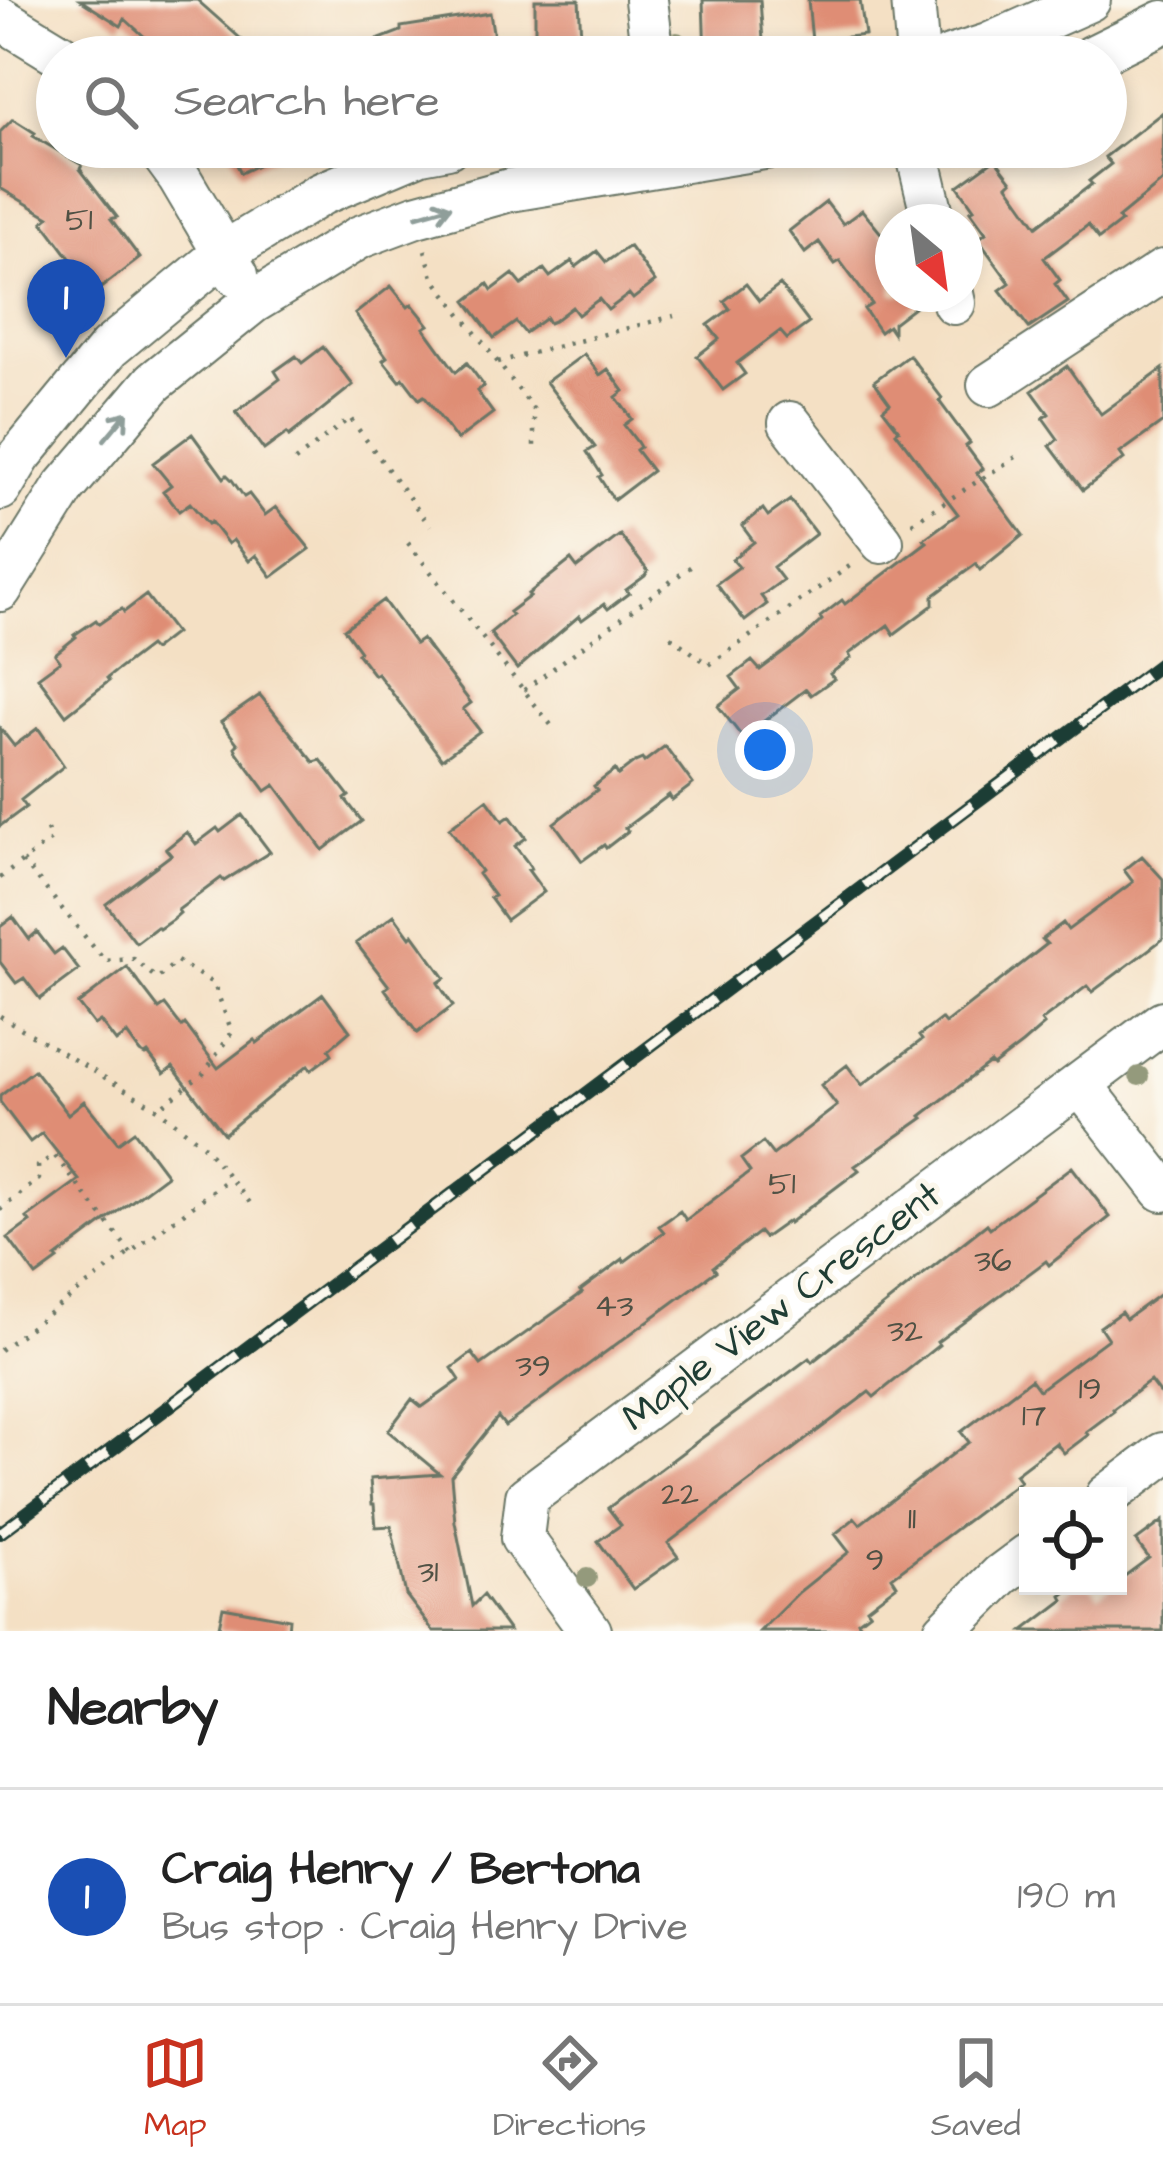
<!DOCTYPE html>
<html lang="en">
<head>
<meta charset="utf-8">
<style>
	body { margin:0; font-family:"Architects Daughter",sans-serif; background:#f2f2f2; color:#222 }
	.controls { position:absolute; right:36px; bottom:36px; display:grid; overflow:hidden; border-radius:0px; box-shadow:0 6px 18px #0003 }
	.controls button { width:108px; height:108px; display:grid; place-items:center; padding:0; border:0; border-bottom:3px solid #e0e0e0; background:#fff; color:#222; font:60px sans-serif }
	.compass { position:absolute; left:875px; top:204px; width:108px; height:108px; border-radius:50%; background:#fff; box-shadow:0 6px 18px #0003; rotate:151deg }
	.you { position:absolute; left:765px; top:750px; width:42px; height:42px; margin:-30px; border:9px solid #fff; border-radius:50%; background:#1a73e8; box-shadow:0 0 0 18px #1a73e833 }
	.badge { display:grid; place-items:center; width:78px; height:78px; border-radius:50%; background:#c8321e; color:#fff; font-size:39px; font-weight:700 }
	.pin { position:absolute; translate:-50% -99px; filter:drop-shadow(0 3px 6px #0008) }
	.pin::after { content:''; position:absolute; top:63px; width:42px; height:36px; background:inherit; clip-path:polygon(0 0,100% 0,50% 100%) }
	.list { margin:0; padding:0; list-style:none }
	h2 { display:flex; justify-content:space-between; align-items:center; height:156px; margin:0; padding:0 48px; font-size:51px }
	h2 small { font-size:39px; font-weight:400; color:#767676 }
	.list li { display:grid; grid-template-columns:78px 1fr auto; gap:36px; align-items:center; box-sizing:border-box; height:216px; padding:0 48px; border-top:3px solid #e0e0e0 }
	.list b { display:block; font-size:45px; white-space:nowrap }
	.list p { margin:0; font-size:39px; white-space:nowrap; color:#767676 }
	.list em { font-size:39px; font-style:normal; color:#767676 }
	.icon { flex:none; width:66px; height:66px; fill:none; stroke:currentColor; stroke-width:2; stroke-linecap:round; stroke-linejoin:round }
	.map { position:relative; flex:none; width:1163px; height:1631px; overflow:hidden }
	.search { position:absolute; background:#fff; box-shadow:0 6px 18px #0003; left:36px; right:36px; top:36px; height:132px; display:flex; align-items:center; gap:30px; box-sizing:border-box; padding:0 42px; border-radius:66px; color:#767676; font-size:45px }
	.sheet { height:372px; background:#fff }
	nav { display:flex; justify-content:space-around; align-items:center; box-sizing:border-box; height:168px; border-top:3px solid #e0e0e0; background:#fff; font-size:33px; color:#767676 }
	nav a { display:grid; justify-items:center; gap:6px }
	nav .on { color:#c8321e }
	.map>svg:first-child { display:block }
	.building { fill:#df8d75 }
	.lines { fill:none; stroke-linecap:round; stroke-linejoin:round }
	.minor-casing { stroke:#6a7666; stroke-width:46 }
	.path { stroke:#6a7666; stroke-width:4.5; stroke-dasharray:3 9; stroke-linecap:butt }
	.minor { stroke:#fff; stroke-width:42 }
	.rail-casing { stroke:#1f3d34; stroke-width:14 }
	.rail { stroke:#fbf7ec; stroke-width:9; stroke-dasharray:27; stroke-linecap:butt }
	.tree { fill:#949a7c }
	.oneway { stroke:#8f9e9a }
	.labels { text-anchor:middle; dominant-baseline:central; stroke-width:10; stroke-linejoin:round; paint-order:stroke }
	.number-label { font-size:33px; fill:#4f5144 }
	.street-label { font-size:39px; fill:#1f3d34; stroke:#fbf7ec }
</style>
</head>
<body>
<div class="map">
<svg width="1163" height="1631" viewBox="0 0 1163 1631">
	<rect width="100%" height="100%" fill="#fbf7ec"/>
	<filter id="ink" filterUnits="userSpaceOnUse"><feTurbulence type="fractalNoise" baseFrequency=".00833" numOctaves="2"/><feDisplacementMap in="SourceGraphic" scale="24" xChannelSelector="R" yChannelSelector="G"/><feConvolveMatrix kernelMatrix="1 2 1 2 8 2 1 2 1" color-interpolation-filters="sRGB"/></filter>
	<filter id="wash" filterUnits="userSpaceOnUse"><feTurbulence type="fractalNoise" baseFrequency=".004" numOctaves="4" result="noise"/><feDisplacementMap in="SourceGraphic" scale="48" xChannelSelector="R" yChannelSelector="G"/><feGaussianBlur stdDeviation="2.7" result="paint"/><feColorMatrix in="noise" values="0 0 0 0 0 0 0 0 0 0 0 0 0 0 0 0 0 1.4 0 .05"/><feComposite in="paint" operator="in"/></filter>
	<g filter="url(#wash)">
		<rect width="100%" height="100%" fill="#f4e0c4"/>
		<g id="blocks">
			<path class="building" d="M80,0H197L242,40L227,57H167L125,19L121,26Z
				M535,0H579L582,57H535Z
				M703,0H760L764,54L705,57Z
				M808,0H860L865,35L812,41Z
				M490,13L497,57H339L338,55L401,31V27Z
				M1163,112V181L1118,218L1121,222L1099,239L1088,225L1044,258L1060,280L1055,284L1068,302L1029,328L1000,290L1010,283L978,239L986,233L970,211L974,209L958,186L995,159L1012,181L1008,185L1037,226L1092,184L1089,181L1111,164L1105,157Z
				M13,119L35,133L33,136L82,165L80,169L117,217L111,219L140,258L93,294L66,261L70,258L43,222L49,217L0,188V132Z
				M228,147H294L241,173Z
				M826,202L843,224L862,210L893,248V294H927V297L893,323V333L888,326L880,332L864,309L872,304L840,261L835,264L819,242L805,253L789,231Z
				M629,246L655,282L633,299L629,294L608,310L599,299L578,315L572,307L554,321L549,323L546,318L525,333L516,322L494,338L466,301L488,284L492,290L513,274L522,285L544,269L550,277L572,261L576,267L597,251L606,262Z
				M746,284L759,301L780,285L809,323L787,339L780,331L737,363L745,374L723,390L697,356L719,339L708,325L730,309L724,301Z
				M391,286L408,307L412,304L429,325L424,328L456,372L467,363L484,386L477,391L493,413L457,440L424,396L419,399L403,378L400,381L383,360L387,357L355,314Z
				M323,347L353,385L289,436L287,433L264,450L236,412L280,379L275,371L296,356L302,363Z
				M584,354L600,375L608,369L624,391L616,397L632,419L624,425L637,442L640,447L636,450L652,471L614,500L599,477L602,475L587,452L595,447L546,382Z
				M909,355L942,398L939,401L970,443L966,446L983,469L977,473L1023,535L980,570L976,564L933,596V605L894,634L888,625L849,654L851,658L830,674L834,679L811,695L806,689L764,721L769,727L747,743L718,706L740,689L731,677L752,661L760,670L803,638L822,620L820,617L842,600L845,604L927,542L924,539L958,514L896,432L899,430L883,409L890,403L874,381Z
				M1067,366L1101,414L1163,369V422L1120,453L1124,459L1083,490L1050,446L1058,439L1043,418L1049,414L1032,391Z
				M192,434L224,478L227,475L232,480L244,497L249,494L265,515L276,507L310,549L272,577L256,555L249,561L233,540L228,544L211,522L208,524L190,503L179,511L163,491L171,485L153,463Z
				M790,500L816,534L773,567L783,580L761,596L767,604L745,621L716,584L739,567L732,559L754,542L742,526L763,509L768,516Z
				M620,535L648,571L645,576L626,590L629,593L608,609L604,604L582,620L579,616L517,669L490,633L512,615L509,612L530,596L528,594L571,560L577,568Z
				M146,595L175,633L153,650L149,646L107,678L109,681L66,715L38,677L60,661L55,654L76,637L74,635L96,620L99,624L116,612L122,609L124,612Z
				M383,600L415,644L422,639L471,703L463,709L480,731L442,759L377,673L374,675L357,653L360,651L344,629Z
				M260,695L314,762L321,760L349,796L345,799L362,821L323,850L275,785L266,791L237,752L235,747L238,744L221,722Z
				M0,728L14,746L38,728L64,766L21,800L26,807L0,826Z
				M665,746L693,784L672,800L669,795L625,828L628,831L606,848L604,845L582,861L554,823L597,790L594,786L615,770L618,775L635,762L642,759L644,762Z
				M487,799L503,821L510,816L526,838L515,846L528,863L531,869L528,870L544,892L506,920L490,898L494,896L478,874L481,871L449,828Z
				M242,815L270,852L224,881L221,878L178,910L180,913L172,920L159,929L157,927L136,943L106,904L171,855L166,849L187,832L196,844L217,828L220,832Z
				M1142,856L1163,879V939L1092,992L1087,986L1041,1021L1044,1025L1022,1044L993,1066L990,1063L921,1116L923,1118L855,1166L859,1170L789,1223L788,1221L764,1238L759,1232L713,1267L716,1271L505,1426L498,1417L451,1476L455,1522L472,1606L483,1595L509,1631H433L406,1595L391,1526L376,1527L374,1504H372L370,1479L440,1474L388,1431L412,1399L422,1407L460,1380L452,1368L472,1353L481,1365L582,1293L580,1291L623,1259L624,1262L664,1232L659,1226L680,1211L686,1220L750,1172L741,1159L763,1142L773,1155L837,1106L821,1085L847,1065L862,1085L922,1040L919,1036L941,1019L945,1024L1047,944L1042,939L1063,923L1068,930L1133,882L1124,870Z
				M394,915L410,937L413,934L445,978L438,983L453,1006L417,1033L385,989L389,986L356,943Z
				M13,917L29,939L37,932L54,954L62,948L79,970L40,999L24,978L16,983L0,962V927Z
				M127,967L159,1009L165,1005L182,1027L185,1024L218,1068L255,1040L257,1043L323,994L350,1031L329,1049L332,1054L311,1070L308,1065L224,1134L173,1067L164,1074L148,1053L145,1055L140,1052L127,1034L116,1042L100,1021L94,1025L78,1004Z
				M34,1070L68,1114L84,1101L118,1143L134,1131L167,1175L56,1258L58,1260L36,1276L8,1238L30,1222L27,1218L79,1180L42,1133L30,1142L0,1102V1096Z
				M1072,1167L1110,1217L1049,1265L1046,1261L937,1342L939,1345L874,1397L869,1392L668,1543L678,1557L633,1589L598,1541L621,1525L608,1508L809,1358L812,1362L987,1224L990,1228Z
				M1163,1292V1398L1150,1381L1113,1409L1114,1411L1086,1432L1088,1435L1064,1453L1056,1443L1015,1474L1020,1481L892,1577L897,1585L867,1608L870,1612L858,1621L865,1631H760L799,1592L849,1552L835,1534L855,1518L860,1524L969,1442L961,1432L1031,1379L1039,1390L1108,1339L1100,1327L1121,1312L1126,1319Z
				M1163,1521V1631H1023L1064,1600L1062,1596L1075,1586H1092L1099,1595L1111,1586H1118V1581L1149,1558L1136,1541Z
				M223,1607L289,1619L288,1631H218Z"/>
		</g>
	</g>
	<g filter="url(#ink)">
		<use href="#blocks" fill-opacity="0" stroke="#6a7666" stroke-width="3"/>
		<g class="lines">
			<defs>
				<path id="minor" d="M646,0L653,57
					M913,0L918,57
					M0,18L64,57
					M950,57L988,45L1089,0
					M1092,57L1163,22
					M157,147L179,177L237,275
					M916,147L934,222
					M952,294L954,303
					M989,385L1163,271
					M790,423L882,542
					M0,489L20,456L109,348L224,253L321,194L421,152L448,147
					M0,590L64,488L154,382L253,302L360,237L416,216L510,190L770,147
					M1081,1085L1163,1190
					M1107,1496L1163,1454
					M590,1631L522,1538L527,1497L1163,1022
					M945,1631L1001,1575L1028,1555"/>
			</defs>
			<use href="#minor" class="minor-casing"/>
			<path class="path" d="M425,250L433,277L534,410V448
				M498,362L674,316
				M295,461L350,418L430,526
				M912,523L1019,455
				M408,543L555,730
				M671,637L709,665L854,563
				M524,690L697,562
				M23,861L105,961L134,959L157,979L177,961L214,984L232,1032L204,1073L158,1109
				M0,878L51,840L45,824
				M0,1016L158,1109L203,1145L251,1204
				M0,1210L39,1179L38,1166L54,1155L131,1253
				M0,1350L230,1178"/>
			<use href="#minor" class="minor"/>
			<defs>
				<path id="rail" d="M0,1533L1163,662"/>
			</defs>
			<use href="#rail" class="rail-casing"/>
			<use href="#rail" class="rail"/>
		</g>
		<g class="tree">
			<circle cx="677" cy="42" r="10"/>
			<circle cx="1139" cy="1076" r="10"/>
			<circle cx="587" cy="1578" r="10"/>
		</g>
		<defs><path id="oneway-shaft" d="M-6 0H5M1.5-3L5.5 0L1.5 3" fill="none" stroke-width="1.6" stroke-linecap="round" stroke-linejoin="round" transform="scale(3)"/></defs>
		<g class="oneway">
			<use href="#oneway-shaft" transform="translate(434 211) rotate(-16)"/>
			<use href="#oneway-shaft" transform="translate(116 426) rotate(-50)"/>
		</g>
	</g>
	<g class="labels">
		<g class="number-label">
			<text x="79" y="220">51</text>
			<text x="782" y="1184">51</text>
			<text x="993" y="1261">36</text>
			<text x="614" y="1306">43</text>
			<text x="905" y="1331">32</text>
			<text x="533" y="1366">39</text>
			<text x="1090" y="1389">19</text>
			<text x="1034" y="1416">17</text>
			<text x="680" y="1494">22</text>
			<text x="912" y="1519">11</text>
			<text x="875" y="1560">9</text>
			<text x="428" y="1572">31</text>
		</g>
		<g class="street-label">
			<text transform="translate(782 1307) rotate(-37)">Maple View Crescent</text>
		</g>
	</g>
</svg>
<div class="controls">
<button><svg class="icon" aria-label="locate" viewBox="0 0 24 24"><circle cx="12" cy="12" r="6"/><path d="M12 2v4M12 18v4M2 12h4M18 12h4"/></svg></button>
</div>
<svg class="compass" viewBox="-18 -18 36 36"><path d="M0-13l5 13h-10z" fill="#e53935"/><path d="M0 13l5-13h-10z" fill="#767676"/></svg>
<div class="you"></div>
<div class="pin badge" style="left:66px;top:358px;background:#1a4fb4">1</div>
<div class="search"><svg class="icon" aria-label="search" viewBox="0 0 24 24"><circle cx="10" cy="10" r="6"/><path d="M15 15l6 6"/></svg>Search here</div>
</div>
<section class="sheet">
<h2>Nearby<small></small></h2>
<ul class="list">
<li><span class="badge" style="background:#1a4fb4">1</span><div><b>Craig Henry / Bertona</b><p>Bus stop · Craig Henry Drive</p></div><em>190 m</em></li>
</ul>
</section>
<nav>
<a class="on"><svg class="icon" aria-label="map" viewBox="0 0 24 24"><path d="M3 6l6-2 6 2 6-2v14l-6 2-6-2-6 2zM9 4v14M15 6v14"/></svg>Map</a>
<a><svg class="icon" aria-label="directions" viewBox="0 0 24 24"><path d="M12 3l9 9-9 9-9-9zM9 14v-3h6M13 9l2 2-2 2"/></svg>Directions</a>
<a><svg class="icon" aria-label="saved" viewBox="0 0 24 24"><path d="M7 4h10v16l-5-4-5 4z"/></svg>Saved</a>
</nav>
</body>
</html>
